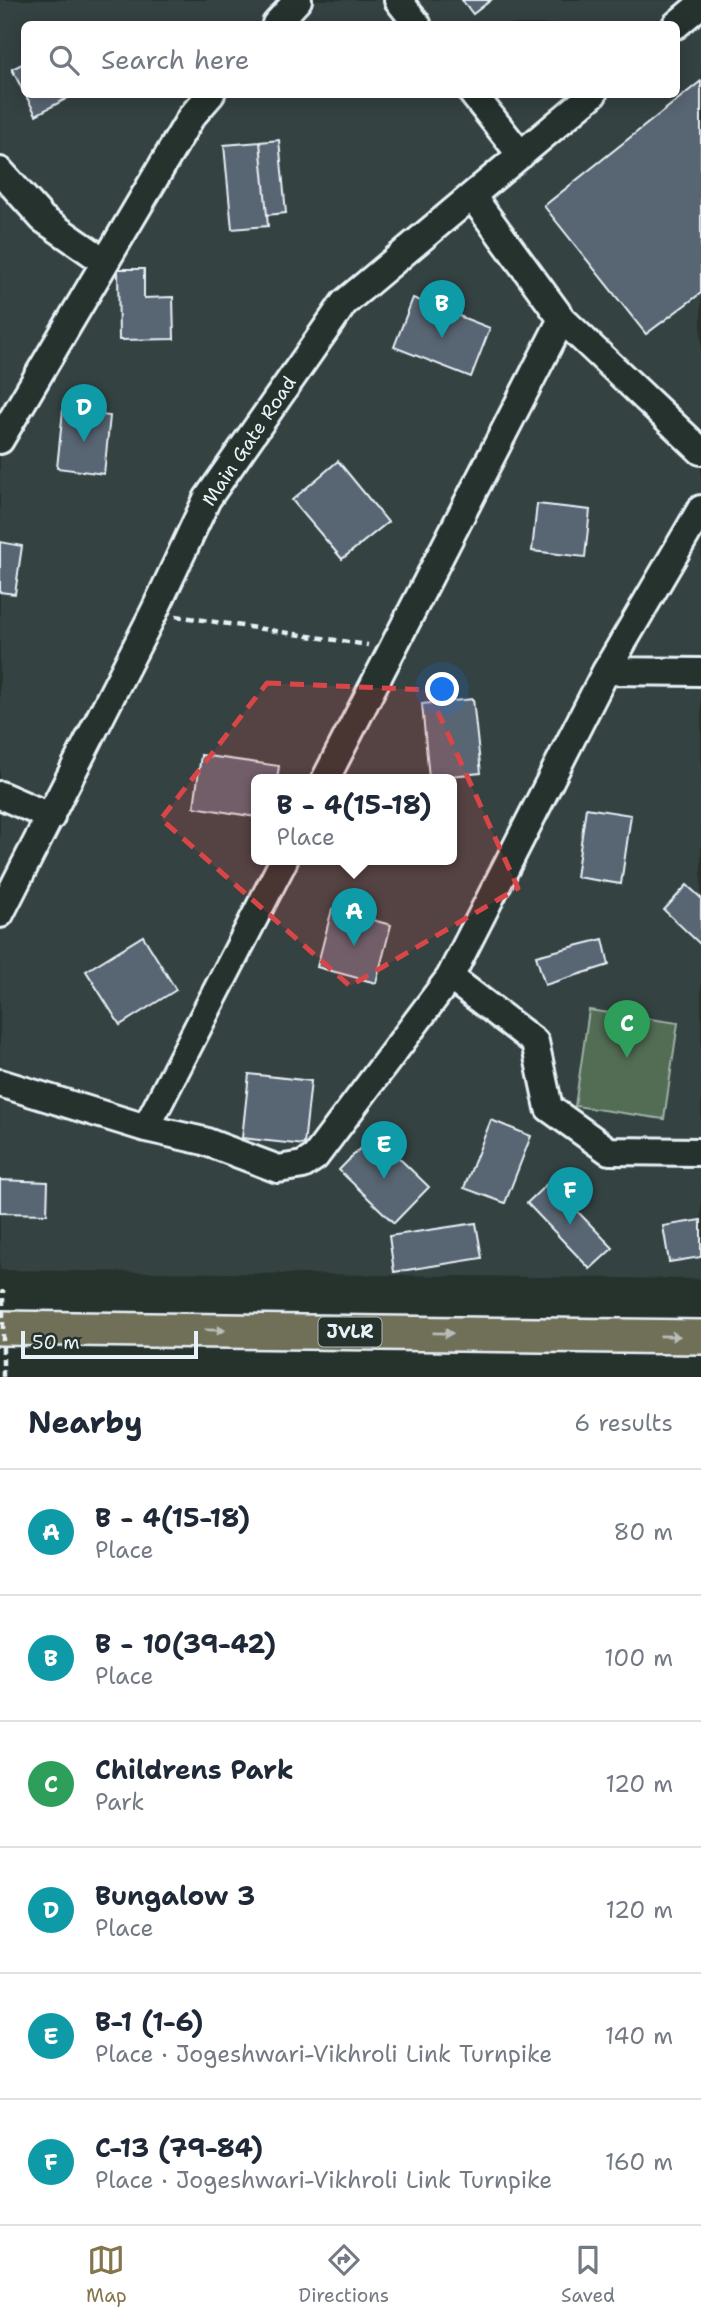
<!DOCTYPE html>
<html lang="en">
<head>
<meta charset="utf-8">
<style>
	body { margin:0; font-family:"Shantell Sans",sans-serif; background:#f2f2f3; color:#1f2937 }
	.scale { position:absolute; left:21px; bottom:18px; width:177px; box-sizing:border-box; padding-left:7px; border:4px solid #e8f1f8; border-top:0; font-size:19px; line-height:24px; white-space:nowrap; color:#e8f1f8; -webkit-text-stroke:5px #26332d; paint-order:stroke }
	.you { position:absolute; left:443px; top:690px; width:24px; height:24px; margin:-18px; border:5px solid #fff; border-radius:50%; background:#1a73e8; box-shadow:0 0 0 10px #1a73e833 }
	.badge { display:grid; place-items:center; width:46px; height:46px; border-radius:50%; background:#84754c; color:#fff; font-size:23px; font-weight:700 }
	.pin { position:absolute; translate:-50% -58px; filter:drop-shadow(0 2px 4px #0008) }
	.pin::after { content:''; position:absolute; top:37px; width:24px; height:21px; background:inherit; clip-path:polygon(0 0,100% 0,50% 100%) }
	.popup { position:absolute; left:251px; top:774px; width:206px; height:91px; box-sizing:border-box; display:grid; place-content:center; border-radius:10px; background:#fff; filter:drop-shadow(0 2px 5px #0005); font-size:23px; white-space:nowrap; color:#747a83 }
	.popup b { font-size:26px; color:#1f2937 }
	.popup::after { content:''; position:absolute; left:50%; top:100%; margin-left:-14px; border:14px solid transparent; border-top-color:#fff }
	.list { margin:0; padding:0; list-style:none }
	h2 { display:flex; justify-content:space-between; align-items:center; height:91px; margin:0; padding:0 28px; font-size:30px }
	h2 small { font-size:23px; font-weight:400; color:#747a83 }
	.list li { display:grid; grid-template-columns:46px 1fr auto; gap:21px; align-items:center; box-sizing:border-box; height:126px; padding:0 28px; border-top:2px solid #e0e1e3 }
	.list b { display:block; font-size:26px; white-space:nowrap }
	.list p { margin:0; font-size:23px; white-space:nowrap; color:#747a83 }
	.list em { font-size:23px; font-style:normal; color:#747a83 }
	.icon { flex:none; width:38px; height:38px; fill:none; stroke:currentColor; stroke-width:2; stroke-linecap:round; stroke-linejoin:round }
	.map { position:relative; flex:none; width:701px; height:1377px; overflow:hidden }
	.search { position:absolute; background:#fff; box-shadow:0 4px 18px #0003; left:21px; right:21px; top:21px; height:77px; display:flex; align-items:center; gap:18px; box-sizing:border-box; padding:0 24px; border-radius:10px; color:#747a83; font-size:26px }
	.sheet { height:847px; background:#fff }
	nav { display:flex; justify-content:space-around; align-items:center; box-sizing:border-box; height:98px; border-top:2px solid #e0e1e3; background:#fff; font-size:19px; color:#747a83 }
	nav a { display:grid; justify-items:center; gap:4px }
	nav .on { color:#84754c }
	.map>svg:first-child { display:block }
	.built { fill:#354242; fill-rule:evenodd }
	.green { fill:#526d54; stroke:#9dafa6; stroke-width:2 }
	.building { fill:#596572; stroke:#e8f1f8; stroke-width:2 }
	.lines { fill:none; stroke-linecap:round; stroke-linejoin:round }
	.minor-casing { stroke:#e8f1f8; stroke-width:32 }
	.major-casing { stroke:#e8f1f8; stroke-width:38 }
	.path { stroke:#e8f1f8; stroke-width:4.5; stroke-dasharray:7 5; stroke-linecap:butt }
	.minor { stroke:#26332d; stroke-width:26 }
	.major { stroke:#706f59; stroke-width:33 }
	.path-bridge { stroke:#e8f1f8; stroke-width:4.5; stroke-dasharray:7 5; stroke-linecap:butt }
	.oneway { fill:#b8bdb8 }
	.marked { fill:#d94647; fill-opacity:0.2; stroke:#d94647; stroke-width:5; stroke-dasharray:14 9; stroke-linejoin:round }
	.labels { text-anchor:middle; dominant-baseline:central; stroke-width:6; stroke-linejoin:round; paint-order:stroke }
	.shield { fill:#26332d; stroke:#aeb8bb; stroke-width:2 }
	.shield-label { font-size:18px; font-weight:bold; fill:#e8f1f8 }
	.street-label { font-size:19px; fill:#e8f1f8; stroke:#26332d }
</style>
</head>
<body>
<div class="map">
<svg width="701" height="1377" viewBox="0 0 701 1377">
	<rect width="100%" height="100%" fill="#26332d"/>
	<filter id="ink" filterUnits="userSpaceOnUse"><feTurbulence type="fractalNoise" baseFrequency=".0143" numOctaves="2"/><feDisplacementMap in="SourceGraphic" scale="14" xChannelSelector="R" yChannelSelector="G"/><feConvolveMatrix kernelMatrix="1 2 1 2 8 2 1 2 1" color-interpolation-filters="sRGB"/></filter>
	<g filter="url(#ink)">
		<path class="built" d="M0,0H701V1279L0,1270ZM24,24H676V94H24ZM256,780H452V860H256Z"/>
		<path class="green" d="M589,1010L678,1023L664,1119L575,1106Z"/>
		<path class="building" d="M462,0H491L473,14Z
			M24,63V93L12,69Z
			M701,81V293L646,334L544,206Z
			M25,94H75L36,115Z
			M279,140L286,213L267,215L260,142Z
			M260,142L268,226L232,229L224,145Z
			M118,269H144V298L173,297L174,339L119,340Z
			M413,298L490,328L471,377L394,347Z
			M63,410L110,416L104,474L57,468Z
			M338,461L388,522L342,559L292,500Z
			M537,504L590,510L585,557L532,551Z
			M0,542L22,546L15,594L0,592Z
			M473,699L481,773L429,778L422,704Z
			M201,755L279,766L277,780H256V817L194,807Z
			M586,808L631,815L621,884L576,877Z
			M687,885L701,898V945L664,910Z
			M332,909L391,925L376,983L317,967Z
			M143,936L176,990L120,1025L86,971Z
			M603,939L609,965L545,985L536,956Z
			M249,1074L311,1081L304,1145L242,1138Z
			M491,1120L531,1136L505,1203L464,1188Z
			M374,1134L429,1187L394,1223L339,1170Z
			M0,1180L48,1182L47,1214L0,1213Z
			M549,1182L613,1248L590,1269L527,1203Z
			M701,1220V1257L669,1262L663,1226Z
			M476,1223L482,1258L394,1272L389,1236Z"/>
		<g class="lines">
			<defs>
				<path id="minor" d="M398,0L417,24
					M276,24L298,0
					M676,25L701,4
					M473,94L521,155
					M0,171L43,219L105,262
					M472,196L562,319L701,451
					M0,440L191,117L211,94
					M606,671L701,672
					M325,780L562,319
					M0,795L51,817
					M0,914L154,612L207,499L344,303L593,94
					M450,977L606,671L701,509
					M0,1083L146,1128L204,1141L278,1169L303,1165L315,1157L450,977L535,1042L549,1108L609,1151L701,1152
					M146,1128L284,860"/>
				<path id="major" d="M0,1328L701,1337"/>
			</defs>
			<use href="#minor" class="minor-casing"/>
			<use href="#major" class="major-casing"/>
			<path class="path" d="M176,616L368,645"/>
			<use href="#minor" class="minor"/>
			<use href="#major" class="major"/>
			<path class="path-bridge" d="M3,1377V1290"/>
		</g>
		<defs><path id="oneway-solid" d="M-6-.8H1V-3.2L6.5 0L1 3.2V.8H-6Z" transform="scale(1.75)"/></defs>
		<g class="oneway">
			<use href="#oneway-solid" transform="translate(215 1330) rotate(1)"/>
			<use href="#oneway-solid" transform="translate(443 1333) rotate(1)"/>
			<use href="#oneway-solid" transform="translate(670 1336) rotate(1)"/>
		</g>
	</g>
	<path class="marked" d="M267,683L428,690L518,888L350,986L161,819Z"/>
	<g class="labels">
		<rect class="shield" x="318.5" y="1317.5" width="63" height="29" rx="5"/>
		<g class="shield-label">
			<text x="350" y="1332">JVLR</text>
		</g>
		<g class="street-label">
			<text transform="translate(249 441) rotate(-56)">Main Gate Road</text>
		</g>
	</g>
</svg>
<div class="scale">50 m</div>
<div class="you"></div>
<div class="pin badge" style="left:354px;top:946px;background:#0f9aa8">A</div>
<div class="popup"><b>B - 4(15-18)</b>Place</div>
<div class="pin badge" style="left:442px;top:338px;background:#0f9aa8">B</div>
<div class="pin badge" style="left:627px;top:1058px;background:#2e9e5b">C</div>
<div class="pin badge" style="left:84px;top:442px;background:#0f9aa8">D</div>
<div class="pin badge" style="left:384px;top:1179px;background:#0f9aa8">E</div>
<div class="pin badge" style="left:570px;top:1225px;background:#0f9aa8">F</div>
<div class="search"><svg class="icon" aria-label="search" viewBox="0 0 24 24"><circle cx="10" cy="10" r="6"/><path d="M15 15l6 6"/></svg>Search here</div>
</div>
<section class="sheet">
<h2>Nearby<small>6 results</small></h2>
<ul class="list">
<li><span class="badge" style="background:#0f9aa8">A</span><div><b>B - 4(15-18)</b><p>Place</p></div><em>80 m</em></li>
<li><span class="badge" style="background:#0f9aa8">B</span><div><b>B - 10(39-42)</b><p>Place</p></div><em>100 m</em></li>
<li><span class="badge" style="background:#2e9e5b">C</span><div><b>Childrens Park</b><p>Park</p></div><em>120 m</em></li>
<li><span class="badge" style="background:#0f9aa8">D</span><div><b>Bungalow 3</b><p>Place</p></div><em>120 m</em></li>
<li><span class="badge" style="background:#0f9aa8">E</span><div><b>B-1 (1-6)</b><p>Place · Jogeshwari-Vikhroli Link Turnpike</p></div><em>140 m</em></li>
<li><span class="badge" style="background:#0f9aa8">F</span><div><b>C-13 (79-84)</b><p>Place · Jogeshwari-Vikhroli Link Turnpike</p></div><em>160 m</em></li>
</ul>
</section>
<nav>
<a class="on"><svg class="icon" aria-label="map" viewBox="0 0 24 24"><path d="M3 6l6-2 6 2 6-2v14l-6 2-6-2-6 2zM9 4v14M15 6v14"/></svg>Map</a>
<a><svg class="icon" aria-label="directions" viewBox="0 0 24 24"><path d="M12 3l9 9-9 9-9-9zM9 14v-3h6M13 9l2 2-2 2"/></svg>Directions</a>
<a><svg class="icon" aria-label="saved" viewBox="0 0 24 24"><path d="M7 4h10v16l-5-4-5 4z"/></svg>Saved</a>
</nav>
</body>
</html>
